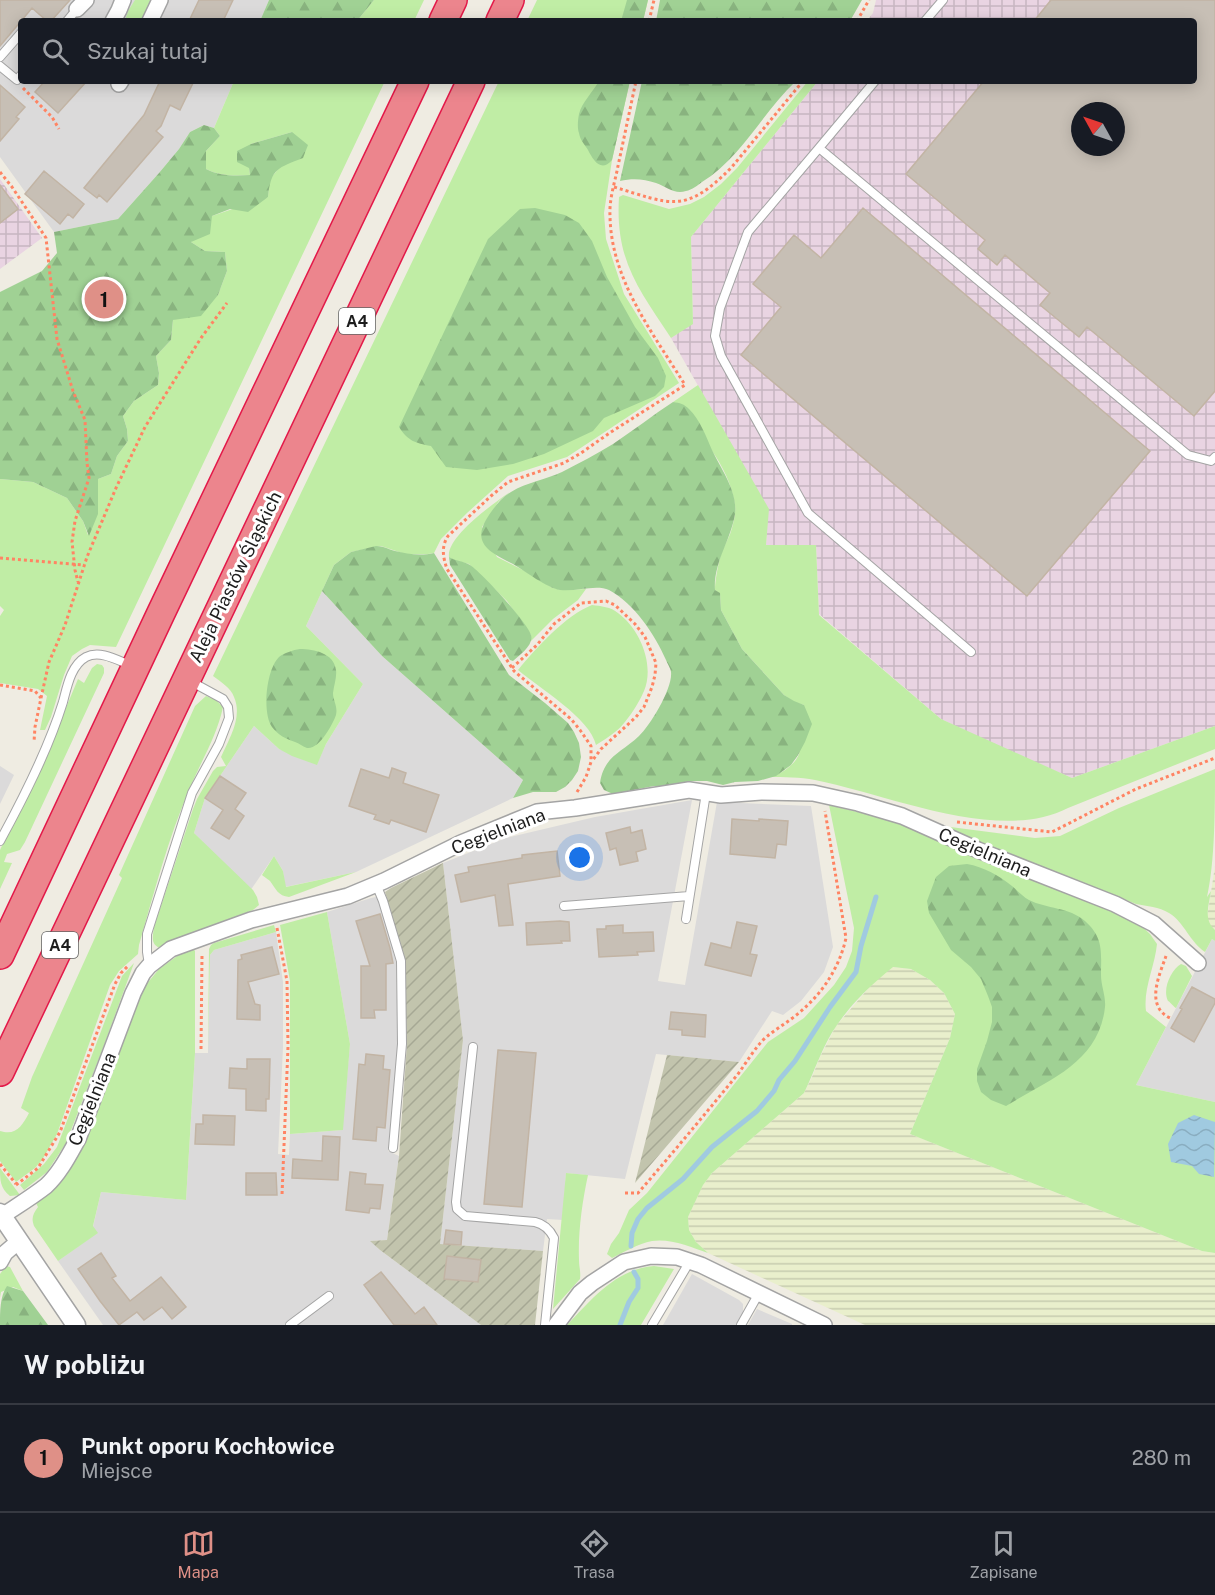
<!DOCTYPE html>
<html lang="pl">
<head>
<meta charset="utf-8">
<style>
	body { margin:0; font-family:"Public Sans",sans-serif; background:#242831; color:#f1f3f6 }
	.compass { position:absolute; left:1071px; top:102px; width:54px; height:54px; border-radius:50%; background:#171b24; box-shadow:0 3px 15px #0003; rotate:310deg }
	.you { position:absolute; left:580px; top:858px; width:21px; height:21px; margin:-15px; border:4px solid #fff; border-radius:50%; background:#1a73e8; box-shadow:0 0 0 9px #1a73e833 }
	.badge { display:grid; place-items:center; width:39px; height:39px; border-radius:50%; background:#df9087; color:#111; font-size:20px; font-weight:700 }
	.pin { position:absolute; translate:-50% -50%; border:3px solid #fff; box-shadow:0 2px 6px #0006 }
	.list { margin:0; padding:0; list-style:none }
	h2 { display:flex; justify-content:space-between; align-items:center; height:78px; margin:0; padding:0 24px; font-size:26px }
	h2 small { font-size:20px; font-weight:400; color:#9ea1a6 }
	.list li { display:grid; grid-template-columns:39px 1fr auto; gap:18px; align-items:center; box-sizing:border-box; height:108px; padding:0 24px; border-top:2px solid #363941 }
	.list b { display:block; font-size:22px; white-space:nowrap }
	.list p { margin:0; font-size:20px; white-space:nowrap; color:#9ea1a6 }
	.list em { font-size:20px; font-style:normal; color:#9ea1a6 }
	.icon { flex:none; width:33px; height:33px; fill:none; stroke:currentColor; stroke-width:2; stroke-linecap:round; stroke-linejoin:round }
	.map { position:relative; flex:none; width:1215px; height:1325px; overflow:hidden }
	.search { position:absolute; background:#171b24; box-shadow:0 3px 15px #0003; left:18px; right:18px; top:18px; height:66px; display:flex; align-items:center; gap:15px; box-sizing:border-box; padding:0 21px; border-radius:6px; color:#9ea1a6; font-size:22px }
	.sheet { height:186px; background:#171b24 }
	nav { display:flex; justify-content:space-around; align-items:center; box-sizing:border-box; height:84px; border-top:2px solid #363941; background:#171b24; font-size:16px; color:#9ea1a6 }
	nav a { display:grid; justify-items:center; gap:3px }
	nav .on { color:#df9087 }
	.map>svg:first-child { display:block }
	.residential { fill:#dbdada }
	.industrial { fill:url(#industrial-grid); fill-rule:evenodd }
	.construction { fill:url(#construction-furrows) }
	.farmland { fill:url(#farmland-rules) }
	.grass { fill:#c0eda5 }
	.forest { fill:url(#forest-firs) }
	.water { fill:url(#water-waves) }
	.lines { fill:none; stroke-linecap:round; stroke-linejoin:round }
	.stream { stroke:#a0cae0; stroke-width:5 }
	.building { fill:#c7bfb5; stroke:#c2b4a4; stroke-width:1.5; fill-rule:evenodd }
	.service-casing { stroke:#a4a4a4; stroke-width:10 }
	.minor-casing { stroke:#a4a4a4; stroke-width:18 }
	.tertiary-casing { stroke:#a4a4a4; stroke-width:21 }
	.motorway-casing { stroke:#e31949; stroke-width:30 }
	.path { stroke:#ff8463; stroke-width:3; stroke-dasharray:3 3; stroke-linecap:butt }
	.service { stroke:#fff; stroke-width:8 }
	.minor { stroke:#fff; stroke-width:15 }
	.tertiary { stroke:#fff; stroke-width:18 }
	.motorway { stroke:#ec858d; stroke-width:27 }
	.labels { text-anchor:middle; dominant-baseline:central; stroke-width:6; stroke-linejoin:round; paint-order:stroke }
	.shield { fill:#fff; stroke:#616161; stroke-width:1.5 }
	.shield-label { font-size:16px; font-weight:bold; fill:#1d1d1d }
	.street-label { font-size:18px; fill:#1d1d1d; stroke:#fff }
</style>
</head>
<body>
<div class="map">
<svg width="1215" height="1325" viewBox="0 0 1215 1325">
	<defs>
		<pattern id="industrial-grid" width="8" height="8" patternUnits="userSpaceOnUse" patternTransform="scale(1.5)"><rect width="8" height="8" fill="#e9d4e2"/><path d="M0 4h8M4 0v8" fill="none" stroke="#c7b6c1"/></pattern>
		<pattern id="construction-furrows" width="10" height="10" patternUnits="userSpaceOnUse" patternTransform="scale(1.5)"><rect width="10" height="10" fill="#c2c4ad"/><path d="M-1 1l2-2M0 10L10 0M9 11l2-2" fill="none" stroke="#a6a894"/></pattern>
		<pattern id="farmland-rules" width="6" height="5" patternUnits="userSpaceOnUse" patternTransform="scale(1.5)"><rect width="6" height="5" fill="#e9efcc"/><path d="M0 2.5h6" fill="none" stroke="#c7ccaf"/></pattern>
		<pattern id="forest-firs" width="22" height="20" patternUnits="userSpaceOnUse" patternTransform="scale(1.5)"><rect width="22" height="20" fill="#a0d194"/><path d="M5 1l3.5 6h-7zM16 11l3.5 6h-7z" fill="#89b37f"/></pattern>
		<pattern id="water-waves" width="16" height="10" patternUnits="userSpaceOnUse" patternTransform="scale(1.5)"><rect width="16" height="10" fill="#a0cae0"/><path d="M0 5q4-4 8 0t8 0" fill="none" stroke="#89adc0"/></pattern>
	</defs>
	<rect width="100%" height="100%" fill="#efece2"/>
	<path class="residential" d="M0,0H269L260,21H21V81H234L214,128L204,125L190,132L179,149L159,173L118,219L54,232L0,157Z
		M322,591L382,656L523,780L513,798L356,872L285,887L283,871L274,856L250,891L194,833L205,798L254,726L279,749L317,764L326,744L363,684L306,626Z
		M0,766L14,775L0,804Z
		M692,800L658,981L685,985L717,802L811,806L833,947L824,972L801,1001L783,1015L772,1011L739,1062L656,1054L625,1179L566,1173L563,1220L547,1219L543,1251L440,1244L463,1040L443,863L506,838L595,817Z
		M376,897L379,900L396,962L398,1043L388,1151L399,1156L387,1240L371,1241L380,1250L481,1325H103L58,1261L97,1233L93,1227L101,1192L186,1200L195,1053H208L210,955L214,950L276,932L283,982V1047L278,1154L289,1155L290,1134L342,1130L350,1044L327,912L371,898Z
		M1212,939L1215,941V1102L1136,1085Z
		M692,1274L739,1300L743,1304V1313L736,1325H663Z
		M757,1309L792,1324V1325H748Z"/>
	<path class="industrial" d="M876,0H1215V726L1072,778L1002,748L941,719L819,614L816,545H766L768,509L671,338L693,323L691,237L818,81H1194V21H867L873,13ZM1080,111H1116V147H1080Z
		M0,179L42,238L0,269Z"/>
	<path class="construction" d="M443,863L463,1040L440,1244L543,1251L535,1325H481L380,1250L370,1241L387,1240L399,1156L407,1044L404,959L385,892L391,888Z
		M667,1055L739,1062L635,1183Z"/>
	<path class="farmland" d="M1215,866V930L1212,928L1207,918Z
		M892,967L911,969L930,980L944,993L955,1014L950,1038L910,1134L1202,1251L1215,1253V1325H865L708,1253L696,1242L689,1230L688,1217L703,1185L712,1173L804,1093L812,1077L820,1057L836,1026L874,982Z"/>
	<path class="grass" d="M135,0H153L143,21H125L128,11Z
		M374,0H424L414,21H357Z
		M537,0H648L643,21H527Z
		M234,81H268L282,84L291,81H385L116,647L90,645L82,649L72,656L64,675L51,717L45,730H40L47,696L38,689L0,683V616L4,610L0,606V479L33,482L67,498L83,521L88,535L98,479L111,474L117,456L128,441L127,429L123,416L134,401L158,385L159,373L156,356L171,340L173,320L218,295L227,271L225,252L205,251L191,242L212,216L268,197L269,180L280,167L292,132L251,144L249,168L250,175C234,176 220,176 206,169V151L220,136L214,128Z
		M499,81H630L612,160L604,213L606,239L624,294L679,383L567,457L508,476L467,513L441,539L434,553L428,554H405L381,546L351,552L334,565L306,626L363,684L326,744L317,765L292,756L279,749L254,726L205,798L194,833L253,890L257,897L259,905L253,910L179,938L166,947L160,948C150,944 153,936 154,927L193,809L197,799L213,771L217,767L226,766L221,757C229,739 243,717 234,697C231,688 221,682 213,676Z
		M808,81H818L691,237L693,324L671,338C639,289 615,261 619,197L623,195L669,209L690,204L704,197L721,184L737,168Z
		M698,385L769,509L766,545H816L819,615L941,719L1072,778L1215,726V749L1068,808C999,844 887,794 815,780C800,777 784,777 769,777C780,775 795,765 799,754C802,743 803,718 804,705L794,702L784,695L742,649L721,610L720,594L715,590C715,581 719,558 723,549C726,542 730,536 732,528C734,520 736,513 735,505C729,464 698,432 673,402Z
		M510,492L499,501L482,527L497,557L523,570L551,587L561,590L586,589L578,600L553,619L531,641V635L507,601L476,571L469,564L453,560L449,557C446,537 494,503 510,492Z
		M592,605C601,606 611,607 618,613C640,629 655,665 644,691C639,703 625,725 615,732C609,737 602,741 596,745C590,718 539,688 518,670C536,648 566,615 592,605Z
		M97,664L102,665L104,668V673L25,842L20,850L7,854L4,862L12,863L0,889V850L60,722L78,679L84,683L92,668Z
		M206,696L216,700L223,707C217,736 201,761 190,788C168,838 154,893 139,945L138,954L119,971L110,985L57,1134L42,1160L35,1168L16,1182L0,1161V1131C16,1136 22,1126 29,1113L21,1108L32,1077L122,878L119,875L195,706Z
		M1215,769C1215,808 1215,862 1207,897L1211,891C1209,905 1203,919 1215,930V941L1212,939L1205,952C1190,942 1184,922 1169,913C1159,907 1147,906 1136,904L935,825L1035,838L1060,836L1119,808Z
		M829,805L886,819L906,826L1134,919L1150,934L1157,944C1155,966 1143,989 1146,1011L1166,1027L1136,1085L1215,1102V1253L1202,1251L910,1134L950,1038L955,1014L944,993L930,980L911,969L893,967C872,984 852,1003 837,1025C822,1046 815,1071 804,1093L712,1173L703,1185L688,1217L689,1230L696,1242L708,1253C691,1247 670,1238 652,1241C638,1244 624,1252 612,1258L607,1254L611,1244L619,1233L629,1210L647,1193L768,1042L804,1018L834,985L846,967L852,951L854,928Z
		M274,856L283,871L286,887L356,872L289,897C278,896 276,889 270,881C269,880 263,876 262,875Z
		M327,912L350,1044L343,1130L290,1134V981L280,925Z
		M274,925L276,932L214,950L210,955L208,1053L209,949L211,945L214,943Z
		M192,947L195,951V1053L186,1200L101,1192L93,1226L98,1233L58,1261L34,1226C31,1218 33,1214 38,1207L36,1203L65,1176L88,1136L126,1030L145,986L159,969L180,954Z
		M134,963L103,1048L66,1143L47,1172L24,1190L20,1185L44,1164L57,1147L122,976Z
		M1181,964L1186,966L1192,976L1176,1008C1175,1008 1169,1001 1168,1001C1162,989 1171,970 1181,964Z
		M0,1168L20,1195L10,1196C0,1188 0,1180 0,1168Z
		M566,1173L588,1175C582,1203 578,1232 579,1260C579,1267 581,1272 580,1279L553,1309Z
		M6,1266L10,1267L23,1291L13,1287L1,1292L0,1298V1274Z
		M654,1266L674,1269L641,1325H567C592,1299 616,1269 654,1266Z"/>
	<path class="forest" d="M269,0H374L357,21H260Z
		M627,0H648L643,21H621Z
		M660,0H862L850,21H656Z
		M599,81H630L612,160C601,173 593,160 588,150C585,145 580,140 579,133C577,128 578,119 579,114C582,102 593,92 599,81Z
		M642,81H796C762,113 742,157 702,182C698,185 692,190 686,191C675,195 667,187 656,183C644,179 633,178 620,181Z
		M204,125L214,128L220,136L206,151V169C220,176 234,176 250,175L249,168L237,162V151L251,144L292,132L308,145L303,158C278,168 271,168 268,197L248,212L230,209L212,216L210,234L191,242L205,251L225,252L227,271L218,295L201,316L173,320L171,340L156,356L159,373L158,385L134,401L123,416L127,429L128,441L117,456L111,474L98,479V514L89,536L83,521L67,498L33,482L0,479V292L42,271L57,253L54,232L118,219L159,173L179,149L190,132Z
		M535,208L565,215L579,223L592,241L607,277L635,327L658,358L666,376L664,387L655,396L604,418L593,431L544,454L513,464L477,470L446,467L431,446C415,443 408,441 399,427L488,239L520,209Z
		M673,402C680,403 684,404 689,409C700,420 706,436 712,450C721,469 738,492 735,514C731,540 713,563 715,590L720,593L721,610L742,649L784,695L794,701L804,705L812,724L805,742L798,755L791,765L776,776L758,781L735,782L723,785L707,781H694L666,786H654L613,794L604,790L600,783C604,756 621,753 639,736C650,726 673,688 671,672C671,669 667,663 666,660C655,635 634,603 609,590C596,584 576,592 560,590C547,588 525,571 513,564C489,552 470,543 489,515C495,506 502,497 511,492C527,482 545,480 562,472C579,463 597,454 613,444C634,430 653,415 673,402Z
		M376,546C383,546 388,549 395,551C407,554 421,556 434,553L509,675L545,703L568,723L574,732L579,743L581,757L578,771L572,780L565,787L556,792H533L513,798L523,780L382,656L322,591L334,565L351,552Z
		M449,557C455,561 464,561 470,565C482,573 528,623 531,635C534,645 520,655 513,661L510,660L450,565Z
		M300,649C314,649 334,653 336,670C337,677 334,685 333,693C333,701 338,706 336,715C333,724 319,750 307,748C303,747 299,743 295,742C286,739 278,735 272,727C262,713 266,670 279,657C284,653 293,650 300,649Z
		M967,864C984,867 998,875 1012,886C1017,890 1023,897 1029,900C1047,909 1069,907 1085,921C1104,938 1101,952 1101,975C1101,986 1106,996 1105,1007C1099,1063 1048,1080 1006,1106L991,1100L981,1092L977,1081V1069L987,1041L992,1022V1007L988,996L981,979L971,967L951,950L929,913L927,901L936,877L949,866Z
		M7,1286L23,1291L48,1325H0C0,1311 0,1296 7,1286Z"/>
	<path class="water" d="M1194,1115L1215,1122L1214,1177L1199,1174L1192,1166L1171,1162L1168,1144L1178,1123Z"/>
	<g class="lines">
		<path class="stream" d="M631,1246L632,1233L638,1219L647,1208L683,1179L712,1147L757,1111L774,1091L779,1080L795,1061L830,1007L856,972L861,946L876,897
			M620,1325L629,1302L638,1288V1279L634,1272"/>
	</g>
	<path class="building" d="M0,0H70L51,21H47L32,8L0,46Z
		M199,0H233L223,21H189Z
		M1051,0H1215V391L1194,416L1087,327L1079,337L1040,305L1050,293L1005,255L997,265L978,249L985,240L906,174L984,81H1194V21H1034ZM1080,111H1116V147H1080Z
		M45,81H87L58,113L35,92Z
		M160,81H194L180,110L170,105L161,126L156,131L163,137L107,202L99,195L97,198L84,188L144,115Z
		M0,85L25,107L16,117L19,119L0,141Z
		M44,171L84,204L73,218L68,214L60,224L25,194Z
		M0,185L18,209L0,223Z
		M863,208L1150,451L1027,596L741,355L781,307L753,284L794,235L821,258Z
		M392,768L406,773L403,783L439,795L426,832L391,820L389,824L374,819L376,815L349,806L361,769L389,778Z
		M220,776L246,793L235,809L244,816L229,839L211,828L223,810L205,798Z
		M732,819L759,821V819L788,821L786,845L777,844L775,858L730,854Z
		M630,827L631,833L642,830L646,849L636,852L638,861L620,865L616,848L610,850L606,833Z
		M557,851L560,876L508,884L513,925L499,926L495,895L461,902L455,875L469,872L468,867L522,858V855Z
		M380,914L390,948L393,963L386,964V1010H374L375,1018H361V966H370L356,921Z
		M560,921L569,922L570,941H561L562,943L527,945L526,923Z
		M737,922L757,926L750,954L757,955L751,976L705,965L711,943L731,948Z
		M623,925V933L653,932L654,951L637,952L638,955L599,957L597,929H606V926Z
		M272,947L279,974L248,982L255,1004L260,1005V1020L237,1019L238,960L242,959L241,955Z
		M1192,987L1215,999V1003L1194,1042L1171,1028L1182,1009L1180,1008Z
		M671,1012L706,1015L705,1037L682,1035V1030L669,1029Z
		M498,1050L536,1053L522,1207L484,1204Z
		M366,1054L384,1056L383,1069L390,1070L385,1128L377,1127L376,1141L353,1139L359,1064L365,1065Z
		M247,1059H270L269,1099H266V1111L246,1110V1089L229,1088L230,1068L247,1069Z
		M203,1115L235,1116L234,1145L195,1144L196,1124H203Z
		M323,1136L340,1137L338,1180L292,1178L293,1159L322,1161Z
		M350,1172L366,1174L365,1184L383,1185L380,1209L370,1208L369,1213L346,1210Z
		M246,1173H276L277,1195H246Z
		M446,1230L462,1232L461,1245L444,1244Z
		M101,1253L116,1276L112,1278L130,1301L161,1277L186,1307L172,1319L162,1307L144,1320L137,1312L119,1325L100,1301L78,1269Z
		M447,1256L481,1260L478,1282L444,1279Z
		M381,1272L415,1314L424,1307L437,1325H394L364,1285Z"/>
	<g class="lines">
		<defs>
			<path id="service" d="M67,21L77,9
				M925,21L943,0
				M0,57L21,33
				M0,66L17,80L21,75
				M875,81L819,148L1188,455L1211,461L1215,457
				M819,148L748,232L720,308L715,336L721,356L808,513L971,652
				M0,841C24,797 48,750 63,702C67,687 71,665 86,657C100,650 117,660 130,665
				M376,884L383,901L401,961L402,1044L393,1148
				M564,906L689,896
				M686,919L706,793
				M149,965L147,952V934L192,793L219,744L229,718L228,707L223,699L190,681
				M473,1047L456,1202L457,1209L465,1216L535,1222C544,1224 550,1230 554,1238L545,1325
				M290,1325L329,1296
				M652,1325L690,1261
				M741,1325L759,1293"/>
			<path id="minor" d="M77,9L86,0
				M113,21L119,10L123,0
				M150,21L160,0
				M119,84L121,81
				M2,1216C17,1206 32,1197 46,1186C60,1173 69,1155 78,1139L133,993L143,973L149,966L171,949L251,920L348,896L384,881L461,843L537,812L575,808L689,790L721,795L761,792L813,793L858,803L902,816L978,850L1115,904L1154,924L1198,963
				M0,1262L5,1253L19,1241
				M556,1325L580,1293L592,1283L624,1262L651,1256L677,1257L701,1265L824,1325"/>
			<path id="tertiary" d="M0,1213L76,1325"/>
			<path id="motorway" d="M443,21L453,0
				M500,21L510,0
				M0,955L161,613L415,81
				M0,1072L471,81"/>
		</defs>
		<use href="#service" class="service-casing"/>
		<use href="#minor" class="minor-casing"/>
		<use href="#tertiary" class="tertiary-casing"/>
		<use href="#motorway" class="motorway-casing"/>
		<path class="path" d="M649,21L654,0
			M857,21L869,0
			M23,88L52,117L59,129
			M0,172L12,187L46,238L57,339L73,391L85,420L87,463L89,478L75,521L72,542L75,570L78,582
			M614,187C671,204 684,215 731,168L803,81
			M0,558L84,565
			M512,668L537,645L554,624L581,603L606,601L615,605L635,624L645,637L656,663L655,675L652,687L644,707L636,717L601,749L592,761
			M0,685L35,691L41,698L35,727L34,742
			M41,698L49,662L65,625L87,557L116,488L145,427L201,338L227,303
			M577,792L586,777L591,762V746L580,730L571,719L514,671L447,569C443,557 441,547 448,536L491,496L508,482L564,463L581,453L611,432L685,385C653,333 611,280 610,216C609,199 615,182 618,166C624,138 630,109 636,81
			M957,822L1052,832L1136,789L1215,758
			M277,928L287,981L288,1047L282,1195
			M1166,956C1159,976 1145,1006 1170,1018
			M201,1049L202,955
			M0,1164L16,1184
			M16,1185L38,1168L60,1132L115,984L121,973L128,966
			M625,1193H638C672,1154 705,1114 738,1074C746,1063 753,1051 762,1041C772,1031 784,1025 795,1016C821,996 839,969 846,938L825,811"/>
		<use href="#service" class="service"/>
		<use href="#minor" class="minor"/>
		<use href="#tertiary" class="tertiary"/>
		<use href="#motorway" class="motorway"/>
	</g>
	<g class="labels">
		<g class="shield">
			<rect x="339" y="308" width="36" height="26" rx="4.5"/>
			<rect x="42" y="932" width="36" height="26" rx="4.5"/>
		</g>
		<g class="shield-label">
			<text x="357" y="321">A4</text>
			<text x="60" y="945">A4</text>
		</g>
		<g class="street-label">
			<text transform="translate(235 577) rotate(-64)">Aleja Piastów Śląskich</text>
			<text transform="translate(498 831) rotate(-21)">Cegielniana</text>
			<text transform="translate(985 852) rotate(23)">Cegielniana</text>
			<text transform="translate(92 1099) rotate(-68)">Cegielniana</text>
		</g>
	</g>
</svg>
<svg class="compass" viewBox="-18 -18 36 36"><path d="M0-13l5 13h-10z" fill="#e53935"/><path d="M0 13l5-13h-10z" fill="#9ea1a6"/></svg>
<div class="you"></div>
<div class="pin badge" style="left:104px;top:299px">1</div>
<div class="search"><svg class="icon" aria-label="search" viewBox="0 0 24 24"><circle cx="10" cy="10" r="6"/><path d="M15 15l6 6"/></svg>Szukaj tutaj</div>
</div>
<section class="sheet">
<h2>W pobliżu<small></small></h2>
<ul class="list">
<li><span class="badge">1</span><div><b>Punkt oporu Kochłowice</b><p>Miejsce</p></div><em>280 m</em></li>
</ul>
</section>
<nav>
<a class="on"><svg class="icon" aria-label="map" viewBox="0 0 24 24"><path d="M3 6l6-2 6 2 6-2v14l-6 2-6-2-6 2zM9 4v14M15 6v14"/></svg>Mapa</a>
<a><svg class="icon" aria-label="directions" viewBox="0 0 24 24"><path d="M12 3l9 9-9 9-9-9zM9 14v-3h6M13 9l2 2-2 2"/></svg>Trasa</a>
<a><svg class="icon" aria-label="saved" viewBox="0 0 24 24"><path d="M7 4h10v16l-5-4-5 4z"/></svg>Zapisane</a>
</nav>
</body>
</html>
